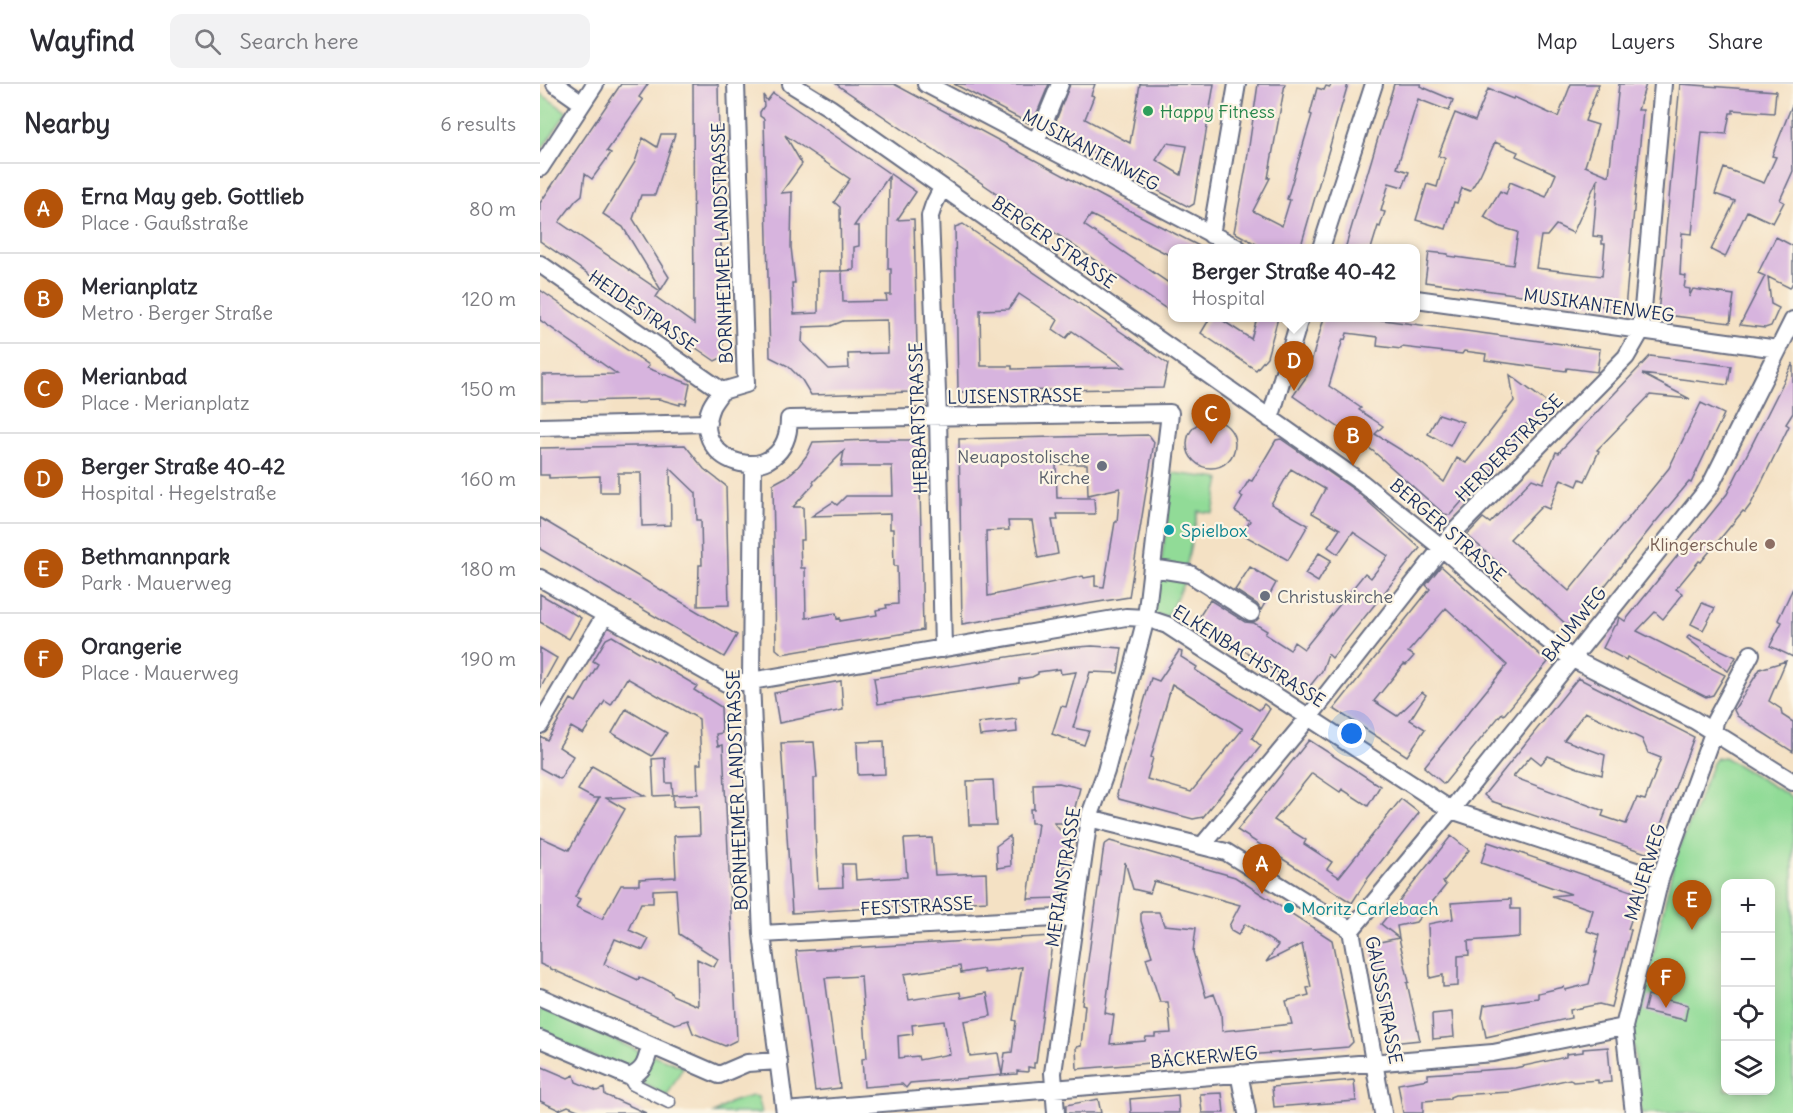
<!DOCTYPE html>
<html lang="en">
<head>
<meta charset="utf-8">
<style>
	body { margin:0; font-family:Delius,sans-serif; background:#f2f2f3; color:#2b2b33 }
	.controls { position:absolute; right:18px; bottom:18px; display:grid; overflow:hidden; border-radius:12px; box-shadow:0 3px 15px #0003 }
	.controls button { width:54px; height:54px; display:grid; place-items:center; padding:0; border:0; border-bottom:2px solid #e1e1e2; background:#fff; color:#2b2b33; font:30px sans-serif }
	.you { position:absolute; left:812px; top:650px; width:21px; height:21px; margin:-15px; border:4px solid #fff; border-radius:50%; background:#1a73e8; box-shadow:0 0 0 9px #1a73e833 }
	.badge { display:grid; place-items:center; width:39px; height:39px; border-radius:50%; background:#b45309; color:#fff; font-size:20px; font-weight:700 }
	.pin { position:absolute; translate:-50% -50px; filter:drop-shadow(0 2px 3px #0008) }
	.pin::after { content:''; position:absolute; top:32px; width:21px; height:18px; background:inherit; clip-path:polygon(0 0,100% 0,50% 100%) }
	.popup { position:absolute; left:628px; top:160px; width:252px; height:78px; box-sizing:border-box; display:grid; place-content:center; border-radius:12px; background:#fff; filter:drop-shadow(0 2px 4px #0005); font-size:20px; white-space:nowrap; color:#7c7c81 }
	.popup b { font-size:22px; color:#2b2b33 }
	.popup::after { content:''; position:absolute; left:50%; top:100%; margin-left:-12px; border:12px solid transparent; border-top-color:#fff }
	.list { margin:0; padding:0; list-style:none }
	h2 { display:flex; justify-content:space-between; align-items:center; height:78px; margin:0; padding:0 24px; font-size:26px }
	h2 small { font-size:20px; font-weight:400; color:#7c7c81 }
	.list li { display:grid; grid-template-columns:39px 1fr auto; gap:18px; align-items:center; box-sizing:border-box; height:90px; padding:0 24px; border-top:2px solid #e1e1e2 }
	.list b { display:block; font-size:22px; white-space:nowrap }
	.list p { margin:0; font-size:20px; white-space:nowrap; color:#7c7c81 }
	.list em { font-size:20px; font-style:normal; color:#7c7c81 }
	.icon { flex:none; width:33px; height:33px; fill:none; stroke:currentColor; stroke-width:2; stroke-linecap:round; stroke-linejoin:round }
	.map { position:relative; flex:none; width:1253px; height:1029px; overflow:hidden }
	header { display:flex; align-items:center; gap:36px; box-sizing:border-box; height:84px; padding:0 30px; background:#fff; border-bottom:2px solid #e1e1e2 }
	header strong { font-size:28px }
	nav { display:flex; gap:33px; margin-inline-start:auto; font-size:21px }
	.search { width:420px; height:54px; background:#f2f2f3; display:flex; align-items:center; gap:15px; box-sizing:border-box; padding:0 21px; border-radius:12px; color:#7c7c81; font-size:22px }
	main { display:flex }
	aside { flex:1; background:#fff }
	.map>svg:first-child { display:block }
	.green { fill:#91db97; stroke:#56857a; stroke-width:1.5; fill-rule:evenodd }
	.building { fill:#d7b4de; fill-rule:evenodd }
	.lines { fill:none; stroke-linecap:round; stroke-linejoin:round }
	.pedestrian-casing { stroke:#676d82; stroke-width:15 }
	.minor-casing { stroke:#676d82; stroke-width:20 }
	.pedestrian { stroke:#fff; stroke-width:12 }
	.minor { stroke:#fff; stroke-width:16 }
	.leisure-dot { fill:#2e9e5b; stroke:#fcf5e5; stroke-width:2 }
	.worship-dot { fill:#6b7280; stroke:#fcf5e5; stroke-width:2 }
	.culture-dot { fill:#0f9aa8; stroke:#fcf5e5; stroke-width:2 }
	.education-dot { fill:#8d6e63; stroke:#fcf5e5; stroke-width:2 }
	.labels { text-anchor:middle; dominant-baseline:central; stroke-width:4.5; stroke-linejoin:round; paint-order:stroke }
	.leisure-label { font-size:18px; fill:#27864d; stroke:#fcf5e5; text-anchor:start }
	.street-label { font-size:18px; fill:#1b2f5e; stroke:#fcf5e5 }
	.worship-label { font-size:18px; fill:#5b616d; stroke:#fcf5e5; text-anchor:end }
	.culture-label { font-size:18px; fill:#0d838f; stroke:#fcf5e5; text-anchor:start }
	.education-label { font-size:18px; fill:#785e54; stroke:#fcf5e5; text-anchor:end }
</style>
</head>
<body>
<header>
<strong>Wayfind</strong>
<div class="search"><svg class="icon" aria-label="search" viewBox="0 0 24 24"><circle cx="10" cy="10" r="6"/><path d="M15 15l6 6"/></svg>Search here</div>
<nav><a>Map</a><a>Layers</a><a>Share</a></nav>
</header>
<main>
<aside>
<h2>Nearby<small>6 results</small></h2>
<ul class="list">
<li><span class="badge">A</span><div><b>Erna May geb. Gottlieb</b><p>Place · Gaußstraße</p></div><em>80 m</em></li>
<li><span class="badge">B</span><div><b>Merianplatz</b><p>Metro · Berger Straße</p></div><em>120 m</em></li>
<li><span class="badge">C</span><div><b>Merianbad</b><p>Place · Merianplatz</p></div><em>150 m</em></li>
<li><span class="badge">D</span><div><b>Berger Straße 40-42</b><p>Hospital · Hegelstraße</p></div><em>160 m</em></li>
<li><span class="badge">E</span><div><b>Bethmannpark</b><p>Park · Mauerweg</p></div><em>180 m</em></li>
<li><span class="badge">F</span><div><b>Orangerie</b><p>Place · Mauerweg</p></div><em>190 m</em></li>
</ul>
</aside>
<div class="map">
<svg width="1253" height="1029" viewBox="0 0 1253 1029">
	<rect width="100%" height="100%" fill="#fcf5e5"/>
	<filter id="ink" filterUnits="userSpaceOnUse"><feTurbulence type="fractalNoise" baseFrequency=".0167" numOctaves="2"/><feDisplacementMap in="SourceGraphic" scale="12" xChannelSelector="R" yChannelSelector="G"/><feConvolveMatrix kernelMatrix="1 2 1 2 8 2 1 2 1" color-interpolation-filters="sRGB"/></filter>
	<filter id="wash" filterUnits="userSpaceOnUse"><feTurbulence type="fractalNoise" baseFrequency=".008" numOctaves="4" result="noise"/><feDisplacementMap in="SourceGraphic" scale="24" xChannelSelector="R" yChannelSelector="G"/><feGaussianBlur stdDeviation="1.35" result="paint"/><feColorMatrix in="noise" values="0 0 0 0 0 0 0 0 0 0 0 0 0 0 0 0 0 1.4 0 .05"/><feComposite in="paint" operator="in"/></filter>
	<g filter="url(#wash)">
		<rect width="100%" height="100%" fill="#f4e1c4"/>
		<path class="green" d="M0,9L27,28L0,68Z
			M633,389L680,395L673,429L658,427L646,484L621,480Z
			M618,489L646,494L627,533L612,530Z
			M1184,673L1253,714V1029H1101L1093,958L1094,942L1113,872L1134,778L1173,679L1177,674ZM1186,800H1230V1006H1186Z
			M0,924L99,967L96,979L83,985L0,949Z
			M113,971L143,983L127,1012L104,1000L102,995Z
			M212,1012L218,1013L222,1029H174L191,1018Z"/>
		<g id="blocks">
			<path class="building" d="M81,0H108L99,13L103,16L67,67L71,69L52,95L45,90L42,111L36,116L19,138L120,207L116,213L154,240L153,0H178L183,273L175,277L0,157V119Z
				M296,0H354L569,116L665,165H633V173L551,131L544,141L633,202V220L628,226Z
				M414,0H509L492,41Z
				M530,0H555L551,11L554,12L545,35L590,59L600,0H674L654,120L649,123L557,75L559,72L512,47ZM627,59L647,62L641,91L616,76Z
				M718,0H745L728,94H730L713,127L742,142L750,116L747,115L772,31L770,30L777,4L784,6L786,2L790,3L791,0H808L760,165H725L694,148L706,83Z
				M854,0H881L880,2L913,16L909,27L878,15L857,84L869,88L863,103L849,99L841,127L845,128L840,143L838,142L831,165H805Z
				M1031,0H1059L1045,37L1058,41L1045,82L1069,92L1079,0H1106L1098,26H1103L1085,225L885,198L889,168L908,170V172L973,181L978,148L961,143L944,133L960,107L966,110L970,98L1006,113L1016,90L976,72L978,68L955,58L940,91L930,107L922,104L917,119L914,118L906,145L876,136L887,100L897,103L905,74L898,72L915,29L935,37L948,5L973,15L974,13L1018,33ZM1058,94L1053,152L1062,153V160H1065L1062,192L996,184L1001,152H1007L1016,141L1033,149Z
				M1140,0L1236,7L1234,29L1193,26V29H1190L1186,50L1162,48L1152,150L1142,149L1140,191L1146,192L1144,204L1150,205L1149,213L1153,205L1194,211L1190,239L1118,230Z
				M233,9L376,108L357,136L374,135L378,305L372,308L271,311L262,296L248,282L230,273L224,35L220,32V28L224,22L223,11L227,17ZM245,51L310,95L294,118L300,123L301,187L314,186V163L319,162V142H314L349,92L348,185H351V211H346L347,217L303,218L302,187H278V229L254,230L252,199H255L251,163L252,108L241,109L262,80ZM347,236L348,269L308,270L309,284L289,285L262,258L263,243L291,242L303,237Z
				M1252,21L1253,87L1240,116L1244,118L1233,139L1207,127L1185,173L1171,166L1195,117L1175,110L1184,84L1224,99L1236,73L1232,72Z
				M121,50H135L115,111H101L93,135L129,193L121,206L83,143L63,130L95,78L103,54L117,63Z
				M423,140L628,280L623,304L422,308L418,305L415,143ZM479,210L518,236L513,245L526,254L532,247L585,283L472,285V282H441L440,226L469,225Z
				M1236,153L1253,162V198L1250,204L1228,193L1231,220L1239,224L1231,242L1225,244L1200,241L1225,192L1218,189Z
				M0,206L109,281L107,284L150,300L146,320L140,319V321L119,315L2,318V291L77,290L0,236Z
				M670,234H679L711,255L717,234H738L727,273L716,286L661,249Z
				M784,234H828L1060,265L1057,288L1027,284L1026,287L945,276L946,270L924,267L922,270L862,263L861,265L837,262L838,253L807,249L805,256L803,255L789,302L821,324L819,326L843,342L835,350L879,377L904,398L917,374L926,379L974,317L970,291L1009,320L991,344L986,340L943,398L940,397L910,431L904,430L833,367L753,312L767,292Z
				M1110,272L1191,282L1188,301L1102,290L1150,315L1110,311L1057,366L1059,367L1045,397L1040,395L1037,402L1021,395L1009,425L1002,422L970,455L1029,507L1129,384L1161,319L1184,330L1151,399L1149,398L1113,441L1034,541H1027L927,451L943,434L950,439L992,395L1003,399L1016,368L1019,369L1021,366Z
				M1253,279V329L1246,340L1249,342L1211,420L1205,428L1203,427L1161,478L1159,477L1136,505L1143,510L1123,535L1115,528L1097,547L1185,591L1173,611L1166,613L1087,573L1086,576L1063,564L1074,542L1077,541L1079,533L1085,537L1187,410Z
				M899,330L923,338L910,362L888,350Z
				M647 360a24 24 0 1 1 48 0a24 24 0 1 1-48 0Z
				M609,351L614,358L589,513L422,540L419,355ZM516,380H547L548,411L580,404L577,438H575L564,503L555,502V492L544,494L543,492L448,512L446,447L469,446L468,437H492L498,474L518,470L512,436H518L517,430H555L554,414H517Z
				M741,355L816,407L880,464L792,574L788,570L782,587L766,607L657,536L670,516L705,538L714,539L727,547L725,550L750,566L754,558L764,565L825,489L831,494L848,472L813,448L798,470L788,463L800,445L772,429L785,405L751,385L731,420L768,441L748,476L702,450L710,437L695,427L703,413L700,411L709,396L712,397L736,356Z
				M330,356H379L383,546L242,570L236,565L233,400L246,393L257,384L267,371L273,358ZM304,367L301,382H352L353,412H306L297,421L293,418L272,432L350,430V445H353L354,482H357L358,520L346,521L347,524L336,526L337,531L300,537V534L297,535L296,529L266,534L265,484H261L260,456H264L263,423H253L274,400L273,398Z
				M145,361L164,385L186,402L189,521L158,522L159,481H162L161,436H157L156,409L130,384L131,441L102,442L101,389H78V408H60V392L9,394V391H0V364Z
				M0,434L197,551L184,573L0,465Z
				M779,469L791,476L778,498L765,490Z
				M901,482L1008,578L964,631L962,629L904,700L884,683L967,581L906,524L868,568L874,572L866,581L864,580L834,617L857,632L882,608L886,611L870,636L885,645L867,672L794,625L890,505L886,501Z
				M710,483L736,499L721,526L717,520L695,506Z
				M1253,504V573L1230,562L1242,538L1238,536Z
				M0,510L41,534L29,555L0,538Z
				M1162,519L1175,524L1163,546L1151,540Z
				M1149,551L1196,573L1188,587L1147,554Z
				M72,552L157,602L154,606L181,623L182,649L176,650L178,662L183,661L197,956L185,962L153,949L148,936L135,940L0,880V753L29,766L59,714H53L38,706L52,682L105,712L66,714L85,725L35,813L40,815L36,823L62,835L81,801H99V795L136,793L134,752L160,751L159,722L133,723V711L158,710L157,680H161L159,635L87,594L71,621L65,617L43,650L31,643L19,663L33,672L20,695L0,684V652L7,656L31,615L36,618L58,580L53,577L66,555ZM136,805L139,850L178,875L174,883L157,875L158,922L132,911L130,907L99,893L98,896L64,880L75,855L103,866L109,855L89,846L101,819H113V806Z
				M552,562L582,564L578,589L550,588L533,644L549,647L544,661L512,650L521,622L526,623L536,588L521,590L520,585L498,588V590L492,593L479,595V599L338,620L334,594L524,564Z
				M0,564L17,574L0,605Z
				M639,567L642,568L641,573L657,583L655,586L719,626L724,620L730,625L712,654L721,662L663,733L653,735L579,715L577,710L611,594L619,597ZM632,600L703,645L651,708L607,695L613,674L611,673Z
				M1246,577L1229,617L1241,625L1242,631L1253,638V668L1197,632L1194,626L1220,585Z
				M1038,594L1154,653L1111,767L1106,769L966,722L951,717L944,711ZM1045,628L1102,655L1108,669L1121,674L1105,716L1097,714L1086,740L1062,732L1064,727L973,693L991,672L1001,680L1008,672L1038,684L1062,691L1065,671L1024,656Z
				M301,597L303,626L239,639L234,609Z
				M86,625L127,649L112,672L72,649Z
				M476,635L477,648L440,652L438,639Z
				M769,656L840,702L828,722L802,705L800,708L772,689L734,736L766,756L764,760L792,778L787,785L799,793L861,715L879,729L828,794L812,819L697,746Z
				M344,657L345,690L318,691L317,658Z
				M274,658L277,694H274L275,745L278,804L303,803L302,780H315L316,796L367,793L364,755L392,754L395,791L446,789L447,817L252,829L241,659Z
				M125,674L126,699H132L133,711L114,712L112,675Z
				M453,696L456,741H429L427,697Z
				M519,699L540,704L531,739H514L528,756L520,814L488,815L498,739H491L490,725H494L493,700Z
				M470,752L471,782L457,784L456,762Z
				M911,752L929,766L903,798L906,801L876,838L857,842L859,854L841,840Z
				M570,757L695,793L792,856L813,958L808,963L537,985L536,963L541,962L545,921L542,920L564,761ZM585,778L593,805L610,809L614,797L700,821L689,842L691,847L698,851L705,840L738,861L726,878L762,860L771,903L767,904L769,911L746,917L752,940L682,947L681,929L674,910L666,913L653,868L656,844L624,841L619,828H601V837L612,872L606,874L620,918H628L631,949L615,950V953H606L605,957L570,960L574,931L565,929Z
				M948,758L1100,810L1088,845L1091,846L1071,923L1059,920L1030,926L1031,934L946,953L942,933L944,921L998,914V909L1024,903L1025,906L1049,900L1057,868H1055L1059,851L1047,847L1053,826L1012,812L1031,810L941,779Z
				M971,815V825H980V853L928,857L929,871L918,872V902L903,903V891L890,894L888,840L913,835L911,819Z
				M513,852L496,979H494V984L488,983V988L477,987V990L462,991L465,969L472,968L476,937L473,936L482,883L444,889L443,885L421,889L420,882L364,890L369,916L420,908L421,914L447,909L451,932L424,937L430,972L458,969L462,991L370,999L366,1004L362,1000L324,1003L322,975L327,974L321,892L285,894L300,1004L275,1007L256,867ZM404,937L410,970L379,976L378,972L359,974L358,952L373,950L372,941Z
				M859,854L869,898L867,899L880,956L851,959L849,926L844,927L842,921L830,860Z
				M1108,911L1148,921L1145,936L1104,927Z
				M912,928L914,953L893,955L892,930Z
				M1068,963L1071,998L1058,999V996L1033,998L1030,995L971,1008L915,1011L910,1013V1015L883,1017V1029H863L858,1000L888,995V990L975,984L1026,973V970L1043,968V965Z
				M0,982L28,994L34,991L36,998L57,1007L64,1004L65,1011L106,1029H45L28,1022L19,1026L0,1017Z
				M814,996L816,1017L734,1023L732,1003Z
				M682,1009L684,1029H662L660,1010Z
				M638,1011L639,1029H591L590,1015Z
				M558,1015L561,1029H526V1021Z"/>
		</g>
	</g>
	<g filter="url(#ink)">
		<use href="#blocks" fill-opacity="0" stroke="#676d82" stroke-width="1.5"/>
		<g class="lines">
			<defs>
				<path id="pedestrian" d="M90,993L93,1000L129,1018"/>
				<path id="minor" d="M15,0L42,19
					M196,0L206,300L182,307C178,312 174,317 171,323C146,381 248,410 249,335L630,329L606,534L566,687L549,734L513,989L516,1029
					M251,0L290,24L822,399L902,464L1005,554L1031,574L1154,636L1253,698
					M386,0L698,164
					M496,58L520,0
					M0,84L55,0
					M402,104L394,120L390,132L398,333L403,565
					M671,151L697,0
					M781,164L834,0
					M0,180L182,307
					M876,215L1238,265
					M730,335L760,234
					M0,343L168,339
					M213,381L211,597L222,850L245,1029
					M612,484L650,490L711,529
					M0,494L186,599L211,597L586,533L606,534L627,541L911,726L1120,795
					M0,641L65,531
					M549,734L686,768L811,846L843,1029
					M662,762L769,633L915,447L1086,273L1101,247L1123,0
					M811,846L911,726L1170,402L1253,236
					M222,850L535,833
					M0,913L179,991L207,979L239,977
					M0,955L90,993C105,986 106,978 110,963
					M699,989L707,1029
					M245,1027L953,969L1084,943
					M1094,1029L1084,943L1120,795L1173,649L1175,637L1211,570"/>
			</defs>
			<use href="#pedestrian" class="pedestrian-casing"/>
			<use href="#minor" class="minor-casing"/>
			<use href="#pedestrian" class="pedestrian"/>
			<use href="#minor" class="minor"/>
		</g>
	</g>
	<circle class="leisure-dot" cx="608" cy="27" r="6"/>
	<g class="worship-dot">
		<circle cx="562" cy="382" r="6"/>
		<circle cx="725" cy="512" r="6"/>
	</g>
	<g class="culture-dot">
		<circle cx="629" cy="446" r="6"/>
		<circle cx="749" cy="824" r="6"/>
	</g>
	<circle class="education-dot" cx="1230" cy="460" r="6"/>
	<g class="labels">
		<g class="leisure-label">
			<text x="620" y="27">Happy Fitness</text>
		</g>
		<g class="street-label">
			<text transform="translate(551 66) rotate(28)">MUSIKANTENWEG</text>
			<text transform="translate(514 158) rotate(35)">BERGER STRASSE</text>
			<text transform="translate(182 159) rotate(-92)">BORNHEIMER LANDSTRASSE</text>
			<text transform="translate(1059 221) rotate(8)">MUSIKANTENWEG</text>
			<text transform="translate(103 227) rotate(35)">HEIDESTRASSE</text>
			<text transform="translate(475 312) rotate(-1)">LUISENSTRASSE</text>
			<text transform="translate(378 334) rotate(-92)">HERBARTSTRASSE</text>
			<text transform="translate(969 364) rotate(-45)">HERDERSTRASSE</text>
			<text transform="translate(908 446) rotate(41)">BERGER STRASSE</text>
			<text transform="translate(1034 540) rotate(-51)">BAUMWEG</text>
			<text transform="translate(709 572) rotate(32)">ELKENBACHSTRASSE</text>
			<text transform="translate(197 706) rotate(-92)">BORNHEIMER LANDSTRASSE</text>
			<text transform="translate(1105 788) rotate(-73)">MAUERWEG</text>
			<text transform="translate(523 793) rotate(-81)">MERIANSTRASSE</text>
			<text transform="translate(377 822) rotate(-3)">FESTSTRASSE</text>
			<text transform="translate(844 916) rotate(79)">GAUSSSTRASSE</text>
			<text transform="translate(664 973) rotate(-5)">BÄCKERWEG</text>
		</g>
		<g class="worship-label">
			<text x="550" y="372">Neuapostolische<tspan x="550" dy="21">Kirche</tspan></text>
			<text x="737" y="512" text-anchor="start">Christuskirche</text>
		</g>
		<g class="culture-label">
			<text x="641" y="446">Spielbox</text>
			<text x="761" y="824">Moritz Carlebach</text>
		</g>
		<g class="education-label">
			<text x="1218" y="460">Klingerschule</text>
		</g>
	</g>
</svg>
<div class="controls">
<button>+</button>
<button>−</button>
<button><svg class="icon" aria-label="locate" viewBox="0 0 24 24"><circle cx="12" cy="12" r="6"/><path d="M12 2v4M12 18v4M2 12h4M18 12h4"/></svg></button>
<button><svg class="icon" aria-label="layers" viewBox="0 0 24 24"><path d="M12 4l9 5-9 5-9-5zM3 14l9 5 9-5"/></svg></button>
</div>
<div class="you"></div>
<div class="pin badge" style="left:722px;top:810px">A</div>
<div class="pin badge" style="left:813px;top:382px">B</div>
<div class="pin badge" style="left:671px;top:360px">C</div>
<div class="pin badge" style="left:754px;top:307px">D</div>
<div class="popup"><b>Berger Straße 40-42</b>Hospital</div>
<div class="pin badge" style="left:1152px;top:846px">E</div>
<div class="pin badge" style="left:1126px;top:924px">F</div>
</div>
</main>
</body>
</html>
